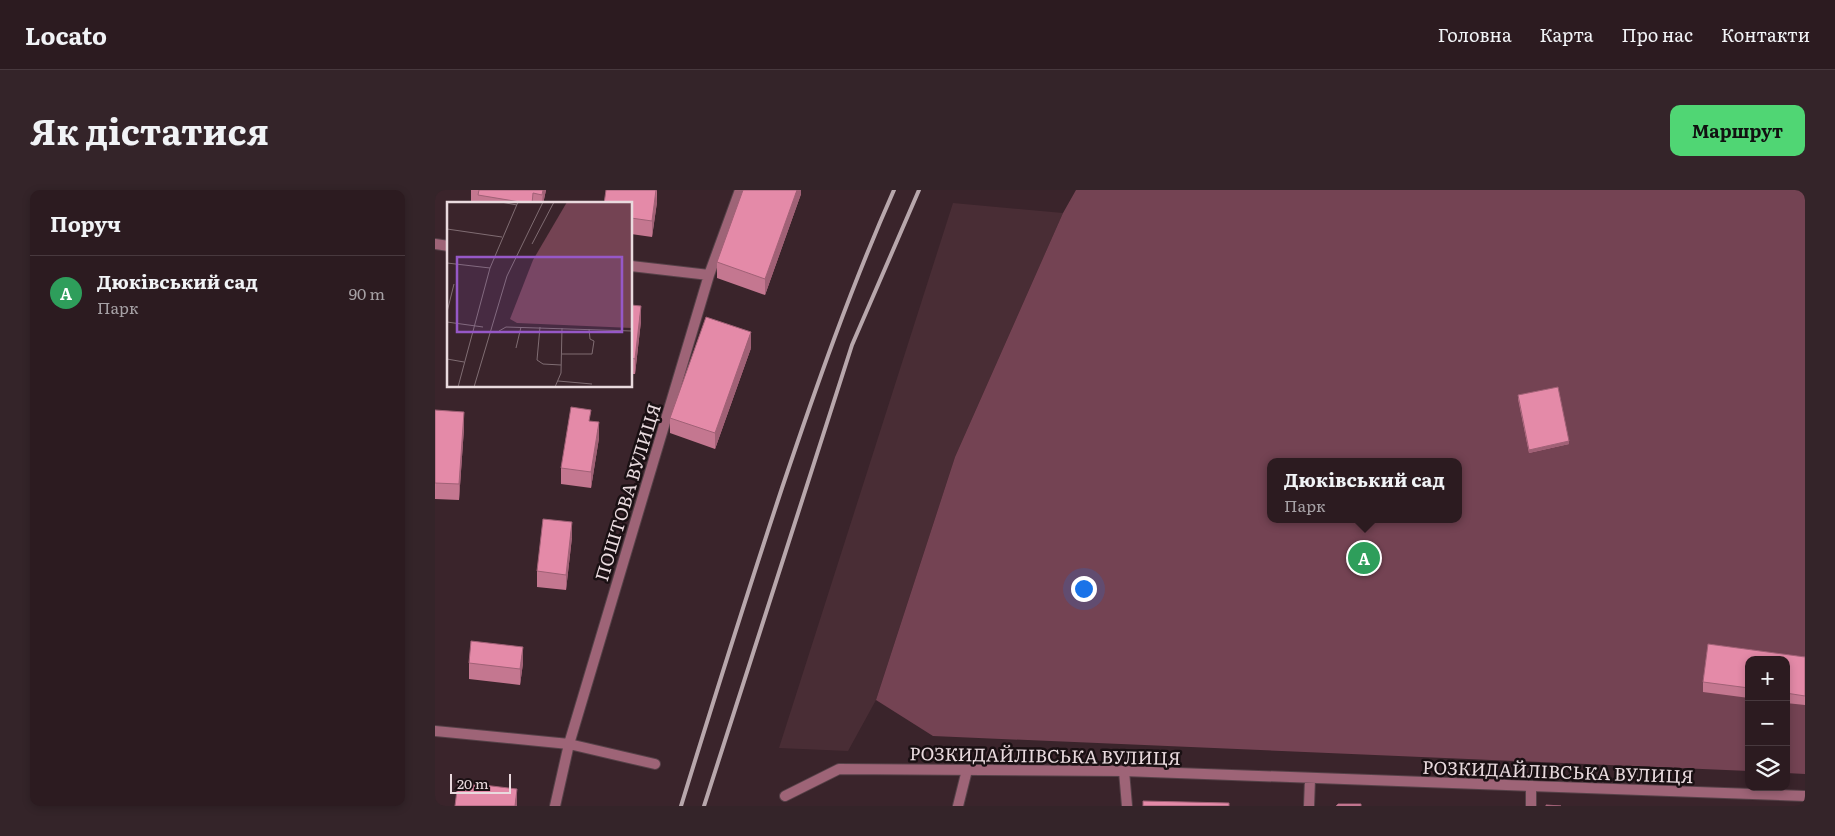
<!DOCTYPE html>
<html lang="uk">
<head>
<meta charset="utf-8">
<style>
	body { margin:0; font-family:Literata,serif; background:#342429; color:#f1f3f6 }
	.controls { position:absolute; right:15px; bottom:15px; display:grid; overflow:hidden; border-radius:10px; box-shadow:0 2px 8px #0003 }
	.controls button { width:45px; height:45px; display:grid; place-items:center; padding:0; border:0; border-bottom:1px solid #48393e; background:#2c1b20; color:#f1f3f6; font:25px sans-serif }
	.scale { position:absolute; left:15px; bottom:12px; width:61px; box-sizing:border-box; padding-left:5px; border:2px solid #e9dade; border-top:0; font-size:14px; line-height:18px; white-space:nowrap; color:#e9dade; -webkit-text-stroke:4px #1a1013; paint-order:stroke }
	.you { position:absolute; left:648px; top:398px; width:18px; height:18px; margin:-12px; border:4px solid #fff; border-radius:50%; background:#1a73e8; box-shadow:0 0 0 8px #1a73e833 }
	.badge { display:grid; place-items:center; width:32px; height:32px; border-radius:50%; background:#50d674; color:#fff; font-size:16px; font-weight:700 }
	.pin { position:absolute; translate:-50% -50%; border:2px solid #fff; box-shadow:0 1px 5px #0006 }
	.popup { position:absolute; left:832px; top:268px; width:195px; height:65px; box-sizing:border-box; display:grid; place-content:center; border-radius:10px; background:#2c1b20; filter:drop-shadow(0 1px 4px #0005); font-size:16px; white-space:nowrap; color:#a6a1a5 }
	.popup b { font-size:19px; color:#f1f3f6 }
	.popup::after { content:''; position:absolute; left:50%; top:100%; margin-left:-10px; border:10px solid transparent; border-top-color:#2c1b20 }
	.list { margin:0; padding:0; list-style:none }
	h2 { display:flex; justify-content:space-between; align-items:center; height:65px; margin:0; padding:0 20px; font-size:21px }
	h2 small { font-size:16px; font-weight:400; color:#a6a1a5 }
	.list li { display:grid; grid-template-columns:32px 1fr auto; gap:15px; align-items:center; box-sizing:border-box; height:75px; padding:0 20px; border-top:1px solid #48393e }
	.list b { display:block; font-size:19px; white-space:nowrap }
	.list p { margin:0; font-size:16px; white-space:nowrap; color:#a6a1a5 }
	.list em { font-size:16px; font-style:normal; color:#a6a1a5 }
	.icon { flex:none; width:28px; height:28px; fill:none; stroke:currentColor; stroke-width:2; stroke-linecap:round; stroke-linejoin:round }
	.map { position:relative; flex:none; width:1370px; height:616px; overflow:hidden; border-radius:10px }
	header { display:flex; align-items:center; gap:30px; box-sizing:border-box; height:70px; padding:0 25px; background:#2c1b20; border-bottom:1px solid #48393e }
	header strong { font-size:24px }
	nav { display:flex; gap:28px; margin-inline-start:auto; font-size:18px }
	.intro { display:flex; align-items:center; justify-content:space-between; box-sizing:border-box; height:120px; padding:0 30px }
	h1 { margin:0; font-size:35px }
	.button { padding:12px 22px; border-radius:10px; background:#50d674; color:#111; font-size:18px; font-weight:700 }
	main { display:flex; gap:30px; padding:0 30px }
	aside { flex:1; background:#2c1b20; border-radius:10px; box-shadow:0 2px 8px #0003 }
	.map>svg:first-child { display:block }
	.built { fill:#492d35 }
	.green { fill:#744353; fill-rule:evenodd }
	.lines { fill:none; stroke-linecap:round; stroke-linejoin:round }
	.service-casing { stroke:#564148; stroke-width:12 }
	.minor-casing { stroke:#564148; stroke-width:12 }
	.service { stroke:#9e6477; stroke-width:10 }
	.minor { stroke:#9e6477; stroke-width:10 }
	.rail { stroke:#b8a7ac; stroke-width:4 }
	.wall { fill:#c47790 }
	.shaded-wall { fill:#a06176 }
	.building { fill:#e48aa8; stroke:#a06176 }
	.labels { text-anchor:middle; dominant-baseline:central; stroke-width:5; stroke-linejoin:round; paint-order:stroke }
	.street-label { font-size:18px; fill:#e9dade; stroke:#1a1013 }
	.inset-road { fill:none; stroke:#806d73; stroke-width:1 }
	.view { fill:#9658c7; fill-opacity:0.15; stroke:#9658c7; stroke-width:2.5 }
	.inset-edge { fill:none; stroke:#e9dade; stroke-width:2.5 }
</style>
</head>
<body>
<header>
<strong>Locato</strong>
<nav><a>Головна</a><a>Карта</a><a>Про нас</a><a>Контакти</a></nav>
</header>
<div class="intro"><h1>Як дістатися</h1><a class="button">Маршрут</a></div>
<main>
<aside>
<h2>Поруч<small></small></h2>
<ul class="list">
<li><span class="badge" style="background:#2e9e5b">A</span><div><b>Дюківський сад</b><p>Парк</p></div><em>90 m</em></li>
</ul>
</aside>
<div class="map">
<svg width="1370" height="616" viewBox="0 0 1370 616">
	<rect width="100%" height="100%" fill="#3a242b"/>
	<path class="built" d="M518,13L628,23L520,267L441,510L413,561L344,558Z"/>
	<path class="green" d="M641,0H1370V584L1351,583V470H1314V581L498,546L441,510L520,267L628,23ZM835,272H1023V329H835Z"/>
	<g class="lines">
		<defs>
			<path id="service" d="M689,581L692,616
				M1096,596V616
				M523,616L532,580"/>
			<path id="minor" d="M0,54L14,56
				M196,76L274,85
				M0,541L134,554L220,574
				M350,606L404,579L689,581L1370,606
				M120,616L134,554L274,85L305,0
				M874,616L875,589"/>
		</defs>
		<use href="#service" class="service-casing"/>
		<use href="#minor" class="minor-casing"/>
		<use href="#service" class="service"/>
		<use href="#minor" class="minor"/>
		<path class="rail" d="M246,616C279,509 312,404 347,298C381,197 416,97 459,0
			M269,616L417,155L484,0"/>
	</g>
	<path class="wall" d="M36,0H111L108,14L36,13Z
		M222,0V12L217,47L196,44V14Z
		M366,0V4L330,105L282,88V72Z
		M196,115L206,131L200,184H196Z
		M316,158L280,259L235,243V228Z
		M1083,205L1134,254L1094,263L1083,209Z
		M0,220L29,238L24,310L0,309Z
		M156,231L164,248L156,298L126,294V278Z
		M137,347L131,400L102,397V381Z
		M1273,454L1370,467V515L1351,513V470H1314V508L1268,502V492Z
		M34,473H88L85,495L34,489Z"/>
	<path class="shaded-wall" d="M108,0H111L108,14H107Z
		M221,0L222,12L217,47V31Z
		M362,0H366V4L330,105V89Z
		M206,116V131L200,184V169Z
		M316,142V158L280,259V243Z
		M29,222V238L24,310V294Z
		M164,232V248L156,298V282Z
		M1134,251V254L1094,263V260Z
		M137,332V347L131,400V385Z
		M88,457V473L85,495V479Z
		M82,599V616H80Z"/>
	<path class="building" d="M44,0H108L107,5L98,3L97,14L43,5Z
		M171,0H221L217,31L196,28V14H169Z
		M308,0H362L330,89L282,72Z
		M196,115L206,116L200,169L196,168Z
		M271,127L316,142L280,243L235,228Z
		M1123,197L1134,251L1094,260L1083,205Z
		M136,217L156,220L154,231L164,232L156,282L126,278Z
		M0,220L29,222L24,294L0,293Z
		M108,329L137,332L131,385L102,381Z
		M36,451L88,457L85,479L34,473Z
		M1273,454L1370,467V506L1351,503V470H1314V498L1268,492Z
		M23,592L82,599L80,616H20Z
		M708,611L794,613V616H708Z
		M903,614H926V616H901Z
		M1111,615L1126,616H1111Z"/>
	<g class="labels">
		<g class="street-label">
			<text transform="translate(192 302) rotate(-73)">ПОШТОВА ВУЛИЦЯ</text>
			<text transform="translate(610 565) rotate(1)">РОЗКИДАЙЛІВСЬКА ВУЛИЦЯ</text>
			<text transform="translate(1123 581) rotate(2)">РОЗКИДАЙЛІВСЬКА ВУЛИЦЯ</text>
		</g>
	</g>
	<g transform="translate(12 12)">
		<rect width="185" height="185" fill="#3a242b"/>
		<path d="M120,0H185V126L70,121L63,117L86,58Z" fill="#744353"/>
		<path class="inset-road" d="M54,0L70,3M0,27L55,35M85,42L107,0M0,61L43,66M0,110L7,82M0,120L36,125M93,125L90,158L96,162L114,163M52,129L59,125L185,129M69,146L74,125M115,152H145L147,139L143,137L142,127M0,157L17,160M111,179L145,182M11,185L43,66L71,0M27,185L60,74L96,0M108,185L114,171L115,126"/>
		<path class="view" d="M10,55H175V130H10Z"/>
		<rect width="185" height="185" class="inset-edge"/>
	</g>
</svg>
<div class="controls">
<button>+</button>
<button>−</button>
<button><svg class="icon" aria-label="layers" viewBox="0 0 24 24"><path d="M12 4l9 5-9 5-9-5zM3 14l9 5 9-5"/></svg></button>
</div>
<div class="scale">20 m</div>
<div class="you"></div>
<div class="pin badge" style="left:929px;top:368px;background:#2e9e5b">A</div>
<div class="popup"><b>Дюківський сад</b>Парк</div>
</div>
</main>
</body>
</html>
